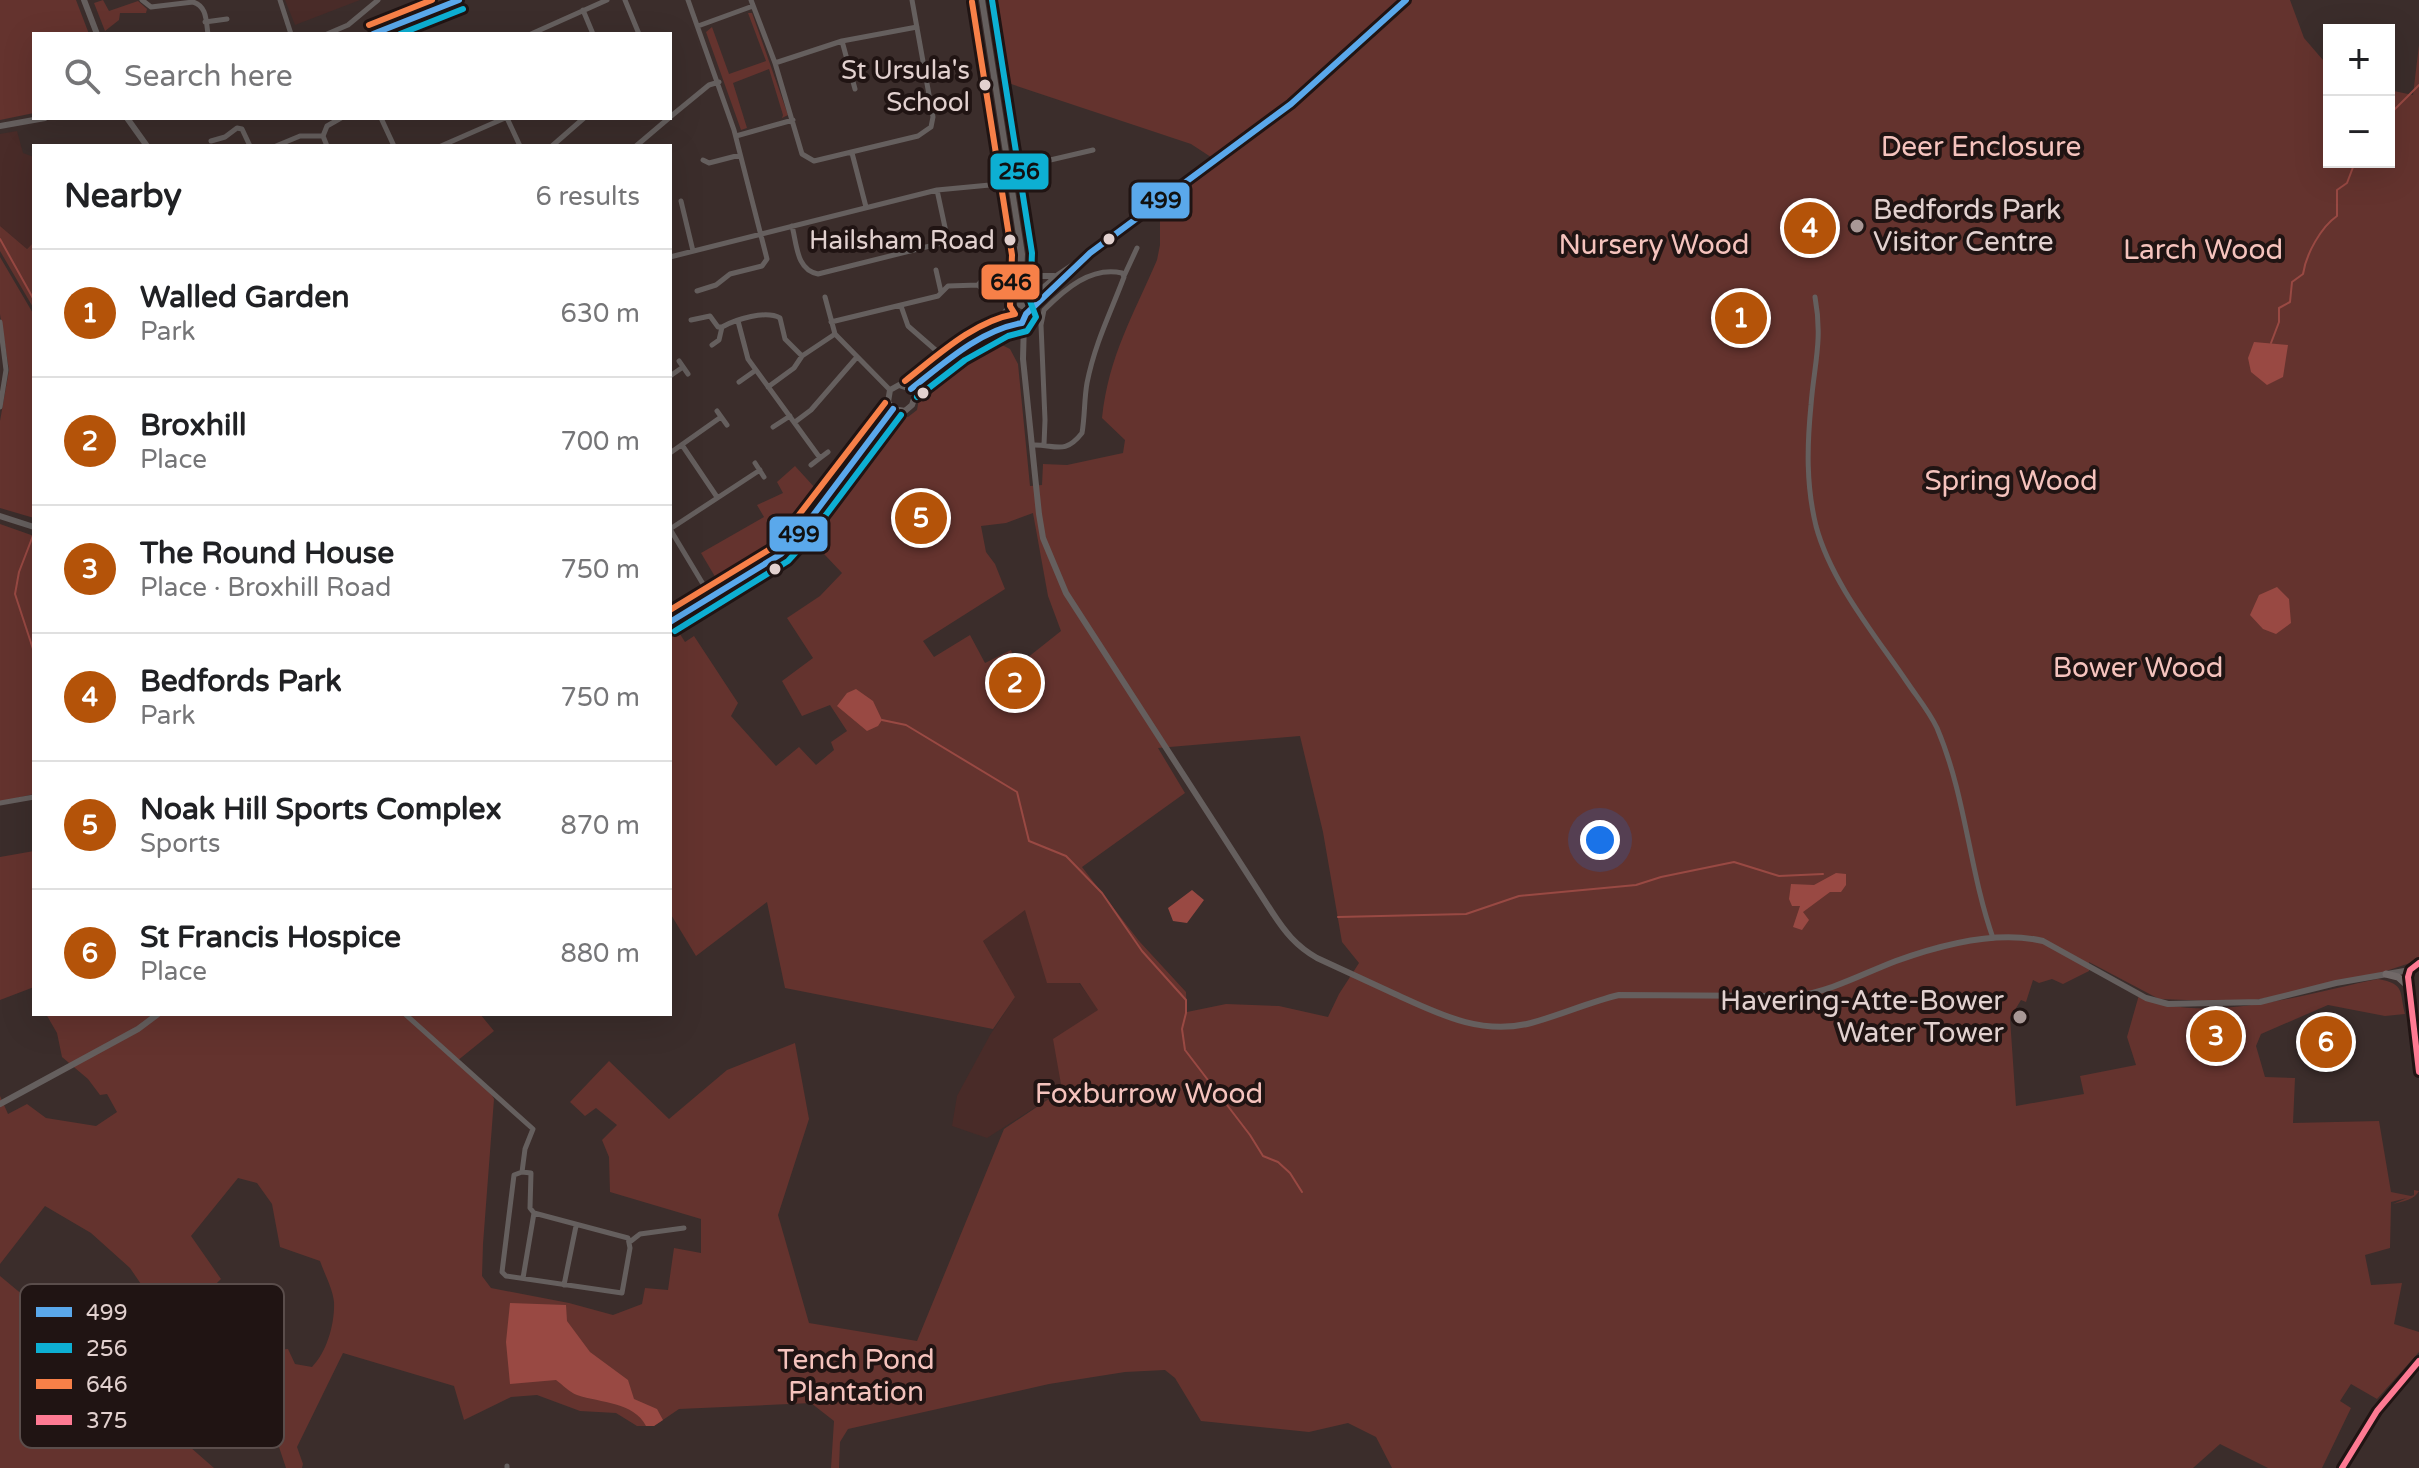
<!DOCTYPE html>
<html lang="en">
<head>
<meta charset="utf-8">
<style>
	body { margin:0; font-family:"Varela Round",sans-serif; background:#f2f2f2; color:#202124 }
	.controls { position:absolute; right:24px; top:24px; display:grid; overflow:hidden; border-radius:0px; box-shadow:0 8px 32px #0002 }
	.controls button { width:72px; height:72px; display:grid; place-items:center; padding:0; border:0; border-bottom:2px solid #e0e0e0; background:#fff; color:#202124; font:40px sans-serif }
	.you { position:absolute; left:1600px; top:840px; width:28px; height:28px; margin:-20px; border:6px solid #fff; border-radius:50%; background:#1a73e8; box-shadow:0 0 0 12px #1a73e833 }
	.badge { display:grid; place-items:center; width:52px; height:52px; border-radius:50%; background:#b45309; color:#fff; font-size:26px; font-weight:700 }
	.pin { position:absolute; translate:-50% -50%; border:4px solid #fff; box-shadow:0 2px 8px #0006 }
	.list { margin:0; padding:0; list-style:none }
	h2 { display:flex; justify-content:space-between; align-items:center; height:104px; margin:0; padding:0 32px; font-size:34px }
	h2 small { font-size:26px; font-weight:400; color:#757577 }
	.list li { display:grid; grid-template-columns:52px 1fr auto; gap:24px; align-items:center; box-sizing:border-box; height:128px; padding:0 32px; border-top:2px solid #e0e0e0 }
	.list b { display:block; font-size:30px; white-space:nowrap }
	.list p { margin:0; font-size:26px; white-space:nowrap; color:#757577 }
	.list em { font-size:26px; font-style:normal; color:#757577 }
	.icon { flex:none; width:44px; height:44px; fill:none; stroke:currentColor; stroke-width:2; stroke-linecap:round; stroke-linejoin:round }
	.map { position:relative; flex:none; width:2419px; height:1468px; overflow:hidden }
	.search { position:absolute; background:#fff; box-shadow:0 8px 32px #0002; left:32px; top:32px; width:640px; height:88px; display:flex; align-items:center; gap:20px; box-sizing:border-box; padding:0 28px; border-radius:0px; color:#757577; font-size:30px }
	.panel { position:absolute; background:#fff; box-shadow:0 8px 32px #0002; left:32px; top:144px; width:640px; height:872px; border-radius:0px }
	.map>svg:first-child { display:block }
	.built { fill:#492b28 }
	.green { fill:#64332e; fill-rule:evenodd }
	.water { fill:#994943 }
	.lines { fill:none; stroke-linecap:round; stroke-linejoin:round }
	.stream { stroke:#994943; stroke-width:2 }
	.minor { stroke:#655f5e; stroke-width:5 }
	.tertiary { stroke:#655f5e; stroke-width:6 }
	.secondary { stroke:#716968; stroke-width:7 }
	.bus-1-casing { stroke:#201413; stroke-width:12 }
	.bus-2-casing { stroke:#201413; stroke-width:12 }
	.bus-3-casing { stroke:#201413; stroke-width:12 }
	.bus-4-casing { stroke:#201413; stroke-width:12 }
	.bus-1 { stroke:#5aa8eb; stroke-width:6 }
	.bus-2 { stroke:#0dafd3; stroke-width:6 }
	.bus-3 { stroke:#f78048; stroke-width:6 }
	.bus-4 { stroke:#fe7a93; stroke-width:6 }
	.bus-dot { fill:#e2d1cf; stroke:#201413; stroke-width:3 }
	.poi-dot { fill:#a89896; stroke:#201413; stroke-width:3 }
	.labels { text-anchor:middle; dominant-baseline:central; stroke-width:8; stroke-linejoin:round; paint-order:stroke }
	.bus-label { font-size:26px; fill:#e2d1cf; stroke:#201413; text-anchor:end }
	.park-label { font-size:28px; fill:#f5c3bd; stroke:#201413 }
	.poi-label { font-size:28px; fill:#e2d1cf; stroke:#201413; text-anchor:start }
	.key { fill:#201413; stroke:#5a4d4b; stroke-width:2 }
	.key-label { font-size:22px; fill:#e2d1cf }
	.line-badge { stroke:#201413; stroke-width:3 }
	.pale-badge-label { font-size:22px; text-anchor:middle; font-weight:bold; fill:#111 }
</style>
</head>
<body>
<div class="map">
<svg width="2419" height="1468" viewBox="0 0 2419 1468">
	<rect width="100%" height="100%" fill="#3b2d2b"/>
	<path class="built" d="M285,0H360L295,25Z
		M17,131L23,153L34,157V242L27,249L0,226V134Z
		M1024,908L1099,1010L1062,1090L987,1138L952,1126L957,1096L990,1035L1015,997L983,941Z"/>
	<path class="green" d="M0,0H76L89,34H34V113L0,120Z
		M103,0L109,11L138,1L147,9L146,13H120L119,20L105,31L94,3Z
		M987,0H2290L2304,38L2329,67V162H2389V90L2413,95L2419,45V960L2383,972L2275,996L2255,1000L2213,1001L2159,999L2089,962V971L2063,984L2052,979L2039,983L2033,980L2026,1002L2021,1000L2010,1018L2016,1106L2084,1094L2080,1076L2136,1065L2127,1037L2139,995C2201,1028 2312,992 2378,979C2406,984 2399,992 2405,1014L2385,1016L2328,1005L2261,1034L2256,1046L2265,1077L2295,1078L2293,1123L2379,1121L2391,1192L2411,1196L2414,1195V1190L2419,1191C2414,1200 2404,1201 2393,1204L2407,1198L2391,1202L2390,1248L2365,1255L2371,1285L2402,1283L2394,1324L2419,1332V1352L2377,1399L2351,1384L2340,1401L2351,1408L2322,1468H2268L2220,1444L2193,1468H1392L1376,1437L1348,1423L1309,1432L1201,1421L1175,1378L1165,1370L1125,1372L1049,1384L848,1429L840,1442L839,1468H831L834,1421L811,1403L679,1409L654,1426H637L616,1413L580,1411L537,1395L511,1397L464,1420L454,1386L343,1353L297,1447L303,1464L302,1468H286L279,1447L268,1372L273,1350L288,1349L295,1364L312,1367C327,1352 335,1323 334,1302C333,1289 324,1273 320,1261L280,1247L272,1204L257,1183L238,1178L191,1236L221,1279L171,1328L130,1268L91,1233L45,1206L0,1264V1096L8,1114L27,1104L46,1118L96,1126L117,1112L107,1094L100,1095L88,1079L62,1057L57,1033L46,1014H480L494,1031L457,1061L489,1090L494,1099L483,1244L482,1276L491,1288L569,1303L613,1315L642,1304L645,1288L668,1290L674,1248L701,1253V1219L610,1192L609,1157L602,1140L617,1125L596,1108L585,1116L570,1102L609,1061L669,1119L727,1070L795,1043L809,1119L778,1215L809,1323L917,1341L1004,1129L1062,1090L1053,1039L1098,1010L1080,983H1047L1025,910L983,941L1015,997L993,1029L785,988L767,902L696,956L670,913V629L675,626L685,642L694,636L738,703L731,716L776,766L799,747L816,765L834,750L831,742L847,731L830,705L802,716L782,681L813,658L787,618L820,596L842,573L808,537L891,421L901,414L908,417L917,410L920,393L933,381L1000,344L1010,349L1018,364L1030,486L1042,485L1043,464L1067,465L1123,453L1125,440L1102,418C1109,355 1133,316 1157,260L1160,245V209L1220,163L1191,144L1008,83L1001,84ZM1033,513L1048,596L1061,631L1017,666L1011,650L985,663L970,635L934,657L923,641L1005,589L995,564L986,552L981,526L1006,523ZM1300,736L1323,832L1342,942L1359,963L1339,994L1328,1017L1279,1006L1226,1004L1187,1012L1186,992L1139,941L1082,867L1185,793L1158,748Z
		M748,13H752L788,115L782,118L783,115L769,69L733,83L747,128L741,130L706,32L712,27L729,74L766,61Z
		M0,226L27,249L34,242V309L0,251Z
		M0,257L34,315V518L0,508V421L9,370L0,314Z
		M882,402V411L798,529L776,550L720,585L701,553L764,517L757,505L783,493L777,482L795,466L816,489L868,415Z
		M0,524L34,536V794L0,802Z
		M34,851V987L0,1000V857Z
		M0,1276L65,1330L57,1371L158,1419L214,1468H0Z"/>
	<path class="water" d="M2254,342L2288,345L2283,377L2267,385L2251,372L2248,358Z
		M2277,587L2289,599L2291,623L2276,634L2263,629L2250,615L2259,595Z
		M856,689L873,701L882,720L878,726L867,731L837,706L847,693Z
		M1836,873L1846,874V885L1841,892H1830L1803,912L1809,920L1802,930L1793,927L1800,906H1792L1789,899L1791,884L1814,885Z
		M1192,890L1204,900L1187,923L1173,921L1168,908Z
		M510,1303L566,1305L567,1321L590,1352L628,1380L634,1399L657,1409L663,1420L654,1426H646C634,1402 601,1403 577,1395C569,1392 563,1385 556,1380L510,1384L506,1342Z"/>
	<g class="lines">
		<path class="stream" d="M2389,115L2419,85
			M0,239L34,300
			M2271,343L2279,322V308L2290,302L2292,282L2303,274C2306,254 2321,227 2337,216V190L2347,183L2355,162
			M34,533L19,572L15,594L34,652
			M882,720L906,725L1017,792L1029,841L1066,856L1102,893L1142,951L1186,1000V1013L1182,1029L1185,1050L1250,1135L1263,1156L1278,1162L1290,1173L1302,1192
			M1338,917L1466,914L1519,896L1636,885L1661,877L1734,862L1779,876L1823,874"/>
		<path class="minor" d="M142,0L151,7L193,2C207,6 206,21 208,34
			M280,0L291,34
			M625,0L639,34
			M688,0L734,130L767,259L762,266L730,274L716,285L697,291
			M751,0L775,63L802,154L814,161L918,136L931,127L933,117L912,0
			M583,10L593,34
			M205,22L227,19
			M401,23L406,34
			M698,26L753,6
			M327,34L348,25L378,0
			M531,34L607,0
			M842,41L855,89
			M775,63L842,41L917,27
			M670,117L709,85L719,82
			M381,118L394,146
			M507,118L520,146
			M323,136L327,146
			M736,136L793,120
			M211,141L225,137L237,128L242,129L250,146
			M276,146L300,136H323L327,126L341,118
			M441,146L505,118
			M552,146L584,118
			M636,146L669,118
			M852,153L866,207
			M703,160L709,163L740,155
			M1010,166L1046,161L1093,150
			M681,201L693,251
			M792,226C797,244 796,270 818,274L938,244L946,232L937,190
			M670,257L937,190L1011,183
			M936,270L941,292
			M1124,276L1137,248
			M978,285L984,278
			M825,297L835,334L890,390
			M1815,297C1823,340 1814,365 1811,405C1807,446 1806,485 1816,526C1831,582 1875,635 1907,682C1917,697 1929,711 1937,728C1966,796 1969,870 1993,938
			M901,306L908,326L939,353
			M691,320L710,316L718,327H722C736,319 766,310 780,318L785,339L802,356
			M738,321L748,359L820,458L828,452
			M0,322L6,370L0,407
			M831,322L938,296L948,286L978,285L986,293
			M712,345L719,340L722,327
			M679,361L688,374
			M670,376L683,367
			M739,382L756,370
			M768,387L794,368L802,356L835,334
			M717,411L727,425
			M795,422L811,410L857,357
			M773,427L790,416
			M682,445L717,497
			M1032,445C1055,444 1064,456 1082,433C1085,416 1084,400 1087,383C1095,343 1110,314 1124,277L1122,273C1091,266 1065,289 1044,310L1041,325L1045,420L1044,445
			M670,453L721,417
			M755,463L764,477
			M811,465L820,458
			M670,529L760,470
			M670,529L706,589
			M0,803L34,797
			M405,1014L533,1129L525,1149L522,1172L531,1173L530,1208L534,1213
			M522,1172L514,1175L502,1272L506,1276L622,1293L630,1248L628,1238L534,1213
			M631,1241L640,1234L684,1228
			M523,1278L534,1213
			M564,1285L576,1226
			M507,1468V1466"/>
		<path class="tertiary" d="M84,0L97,34
			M982,0L1022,254L1020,305
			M373,34L459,0
			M127,118L147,146
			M0,126L45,118
			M1023,264L1038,276H1054
			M1022,306L1058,275L1076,263
			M1024,321L1023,359L1039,514L1043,538L1066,593L1272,912C1285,932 1296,946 1317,958C1343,970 1369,982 1395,994C1439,1014 1481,1036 1531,1023C1561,1015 1589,1002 1619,995L1796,996C1832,991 1862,974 1896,961C1940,945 1997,930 2043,941L2146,998L2168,1004L2260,1002L2336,983L2410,970
			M968,345C1014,312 1015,305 1018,249
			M959,352L1005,326L1022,323L1026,314L1090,253L1291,104L1406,0
			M911,389L959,352
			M893,409L888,402L890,390L899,385L911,389
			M893,409L905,411L912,405L915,396L911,389
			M0,516L34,527
			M670,622L781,554L799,534L893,409
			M0,1104L138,1029L158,1014"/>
		<path class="secondary" d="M2419,963L2410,970L2408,977L2419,1072
			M2386,974L2398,977L2408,986
			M2342,1468L2377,1411L2419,1361"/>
		<defs>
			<path id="bus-1" d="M373,34L459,0
				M911,389C944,363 980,330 1022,323L1026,314L1090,253L1291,104L1406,0
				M670,622L781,554L799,534L893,409"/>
			<path id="bus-2" d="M400,34L463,9
				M917,397L965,360L1008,336L1027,331L1036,317L1030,301L1032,253L992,0
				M675,631L788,561L807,540L901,415"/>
			<path id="bus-3" d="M369,25L432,0
				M905,381C937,356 974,321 1015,314L1010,306L1012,255L972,2
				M670,610L775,546L885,403"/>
			<path id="bus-4" d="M2419,963L2410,970L2408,977L2419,1072
				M2342,1468L2377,1411L2419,1361"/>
		</defs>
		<use href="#bus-1" class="bus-1-casing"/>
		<use href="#bus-2" class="bus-2-casing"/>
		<use href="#bus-3" class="bus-3-casing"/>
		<use href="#bus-4" class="bus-4-casing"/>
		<use href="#bus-1" class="bus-1"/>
		<use href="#bus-2" class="bus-2"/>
		<use href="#bus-3" class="bus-3"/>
		<use href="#bus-4" class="bus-4"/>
	</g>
	<g class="bus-dot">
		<circle cx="985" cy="85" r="7"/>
		<circle cx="1109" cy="239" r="7"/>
		<circle cx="1010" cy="240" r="7"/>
		<circle cx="923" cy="393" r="7"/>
		<circle cx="775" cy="569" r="7"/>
	</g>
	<g class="poi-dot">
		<circle cx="1857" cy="226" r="8"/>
		<circle cx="2020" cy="1017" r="8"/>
	</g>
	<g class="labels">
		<g class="bus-label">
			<text x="970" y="70">St Ursula's<tspan x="970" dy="32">School</tspan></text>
			<text x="995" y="240">Hailsham Road</text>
		</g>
		<g class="park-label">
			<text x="1981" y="147">Deer Enclosure</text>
			<text x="1654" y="245">Nursery Wood</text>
			<text x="2203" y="250">Larch Wood</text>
			<text x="2011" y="481">Spring Wood</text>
			<text x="2138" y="668">Bower Wood</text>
			<text x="1149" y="1094">Foxburrow Wood</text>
			<text x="856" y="1360">Tench Pond<tspan x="856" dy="32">Plantation</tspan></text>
		</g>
		<g class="poi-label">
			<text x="1873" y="210">Bedfords Park<tspan x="1873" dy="32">Visitor Centre</tspan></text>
			<text x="2004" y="1001" text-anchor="end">Havering-Atte-Bower<tspan x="2004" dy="32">Water Tower</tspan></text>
		</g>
	</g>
	<rect x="20" y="1284" width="264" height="164" rx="12" class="key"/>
	<rect x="36" y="1307" width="36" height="10" fill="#5aa8eb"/>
	<rect x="36" y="1343" width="36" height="10" fill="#0dafd3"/>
	<rect x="36" y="1379" width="36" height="10" fill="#f78048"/>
	<rect x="36" y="1415" width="36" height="10" fill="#fe7a93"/>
	<g class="key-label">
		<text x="86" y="1320">499</text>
		<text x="86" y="1356">256</text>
		<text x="86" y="1392">646</text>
		<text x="86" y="1428">375</text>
	</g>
	<g class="line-badge">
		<rect x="989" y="152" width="61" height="39" rx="8" fill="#0dafd3"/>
		<rect x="1130" y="181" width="61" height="39" rx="8" fill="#5aa8eb"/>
		<rect x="980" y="263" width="61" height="38" rx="8" fill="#f78048"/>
		<rect x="768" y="515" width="61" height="38" rx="8" fill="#5aa8eb"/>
	</g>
	<g class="pale-badge-label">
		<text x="1019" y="179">256</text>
		<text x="1161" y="208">499</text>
		<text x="1011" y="290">646</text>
		<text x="799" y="542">499</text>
	</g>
</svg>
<div class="controls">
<button>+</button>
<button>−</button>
</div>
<div class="you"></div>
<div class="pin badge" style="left:1741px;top:318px">1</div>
<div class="pin badge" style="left:1015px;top:683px">2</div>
<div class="pin badge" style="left:2216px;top:1036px">3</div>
<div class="pin badge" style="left:1810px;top:228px">4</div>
<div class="pin badge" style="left:921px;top:518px">5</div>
<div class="pin badge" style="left:2326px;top:1042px">6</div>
<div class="search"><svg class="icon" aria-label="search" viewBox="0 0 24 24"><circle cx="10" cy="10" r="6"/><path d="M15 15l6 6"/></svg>Search here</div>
<section class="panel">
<h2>Nearby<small>6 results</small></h2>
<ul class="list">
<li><span class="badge">1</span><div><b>Walled Garden</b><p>Park</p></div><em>630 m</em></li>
<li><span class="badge">2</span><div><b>Broxhill</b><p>Place</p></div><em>700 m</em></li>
<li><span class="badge">3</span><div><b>The Round House</b><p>Place · Broxhill Road</p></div><em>750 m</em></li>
<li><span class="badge">4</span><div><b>Bedfords Park</b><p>Park</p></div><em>750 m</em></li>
<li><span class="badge">5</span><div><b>Noak Hill Sports Complex</b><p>Sports</p></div><em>870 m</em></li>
<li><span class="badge">6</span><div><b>St Francis Hospice</b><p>Place</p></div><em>880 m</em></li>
</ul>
</section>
</div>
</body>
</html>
